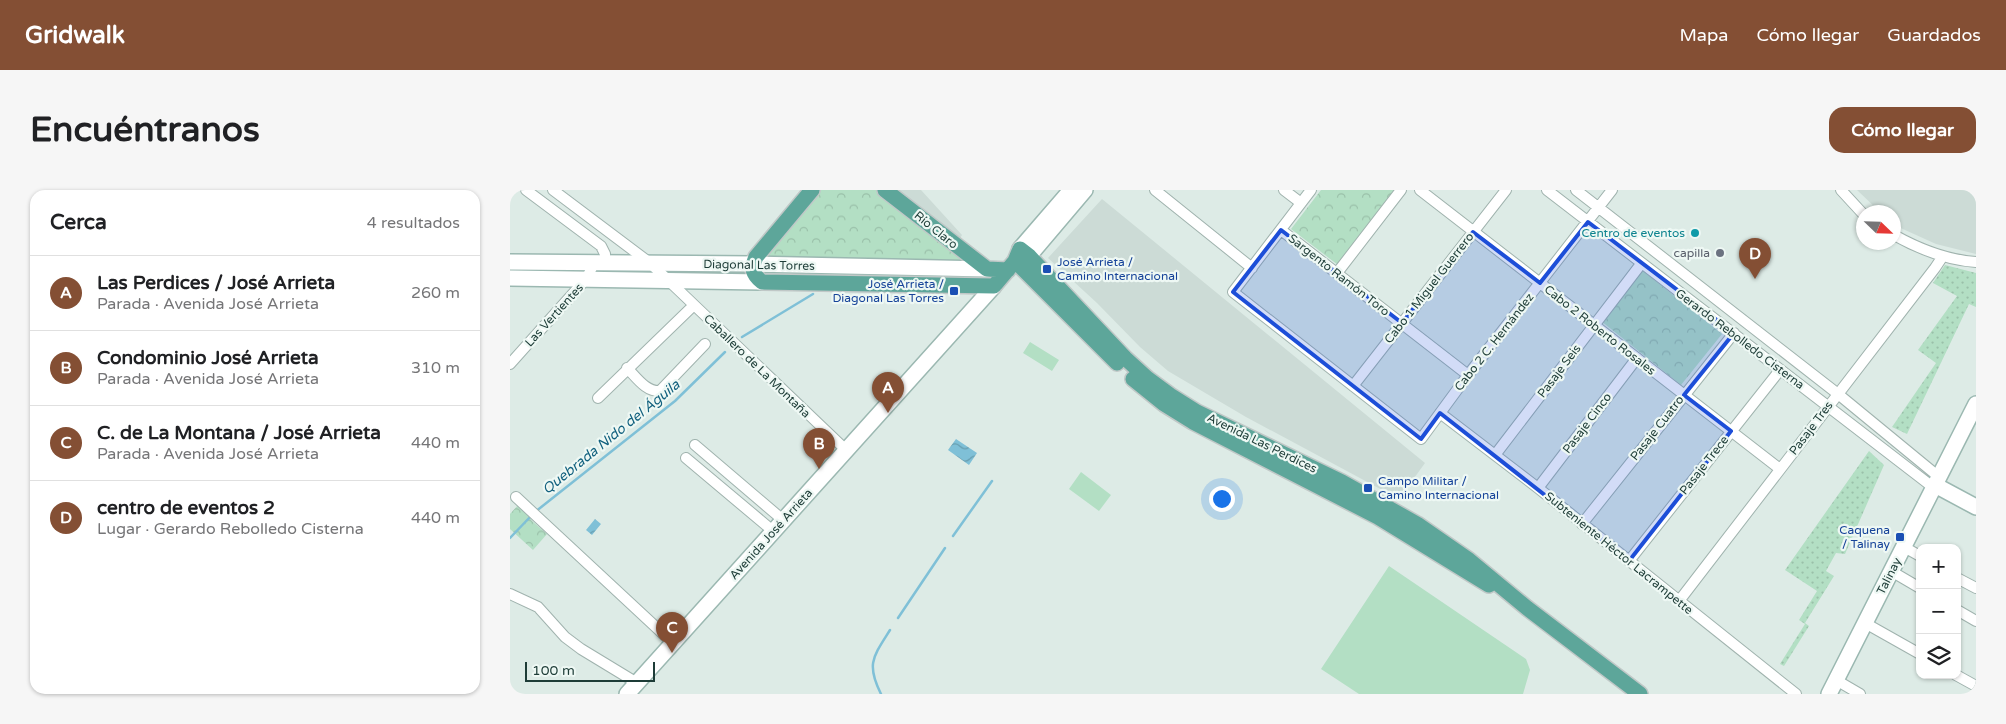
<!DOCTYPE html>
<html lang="es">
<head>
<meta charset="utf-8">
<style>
	body { margin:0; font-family:"Varela Round",sans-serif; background:#f6f6f6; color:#202124 }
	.controls { position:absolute; right:15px; bottom:15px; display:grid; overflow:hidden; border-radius:10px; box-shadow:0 1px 4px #0004 }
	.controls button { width:45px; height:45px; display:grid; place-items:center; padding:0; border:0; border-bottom:1px solid #e0e0e0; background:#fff; color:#202124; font:25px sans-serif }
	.compass { position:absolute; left:1346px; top:15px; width:45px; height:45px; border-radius:50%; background:#fff; box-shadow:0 1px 4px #0004; rotate:113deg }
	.scale { position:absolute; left:15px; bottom:12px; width:130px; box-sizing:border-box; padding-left:5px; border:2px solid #1d3c37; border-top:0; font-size:14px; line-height:18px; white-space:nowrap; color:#1d3c37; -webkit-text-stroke:4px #eef8f4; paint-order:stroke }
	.you { position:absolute; left:711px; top:308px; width:18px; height:18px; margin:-12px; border:4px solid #fff; border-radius:50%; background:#1a73e8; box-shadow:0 0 0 8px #1a73e833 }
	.badge { display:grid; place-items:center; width:32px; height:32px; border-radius:50%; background:#844f34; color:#fff; font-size:16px; font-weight:700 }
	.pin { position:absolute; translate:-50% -41px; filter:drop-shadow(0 1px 2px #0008) }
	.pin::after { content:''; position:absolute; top:26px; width:18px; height:15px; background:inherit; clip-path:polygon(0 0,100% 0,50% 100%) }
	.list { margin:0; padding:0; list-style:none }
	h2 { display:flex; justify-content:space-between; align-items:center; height:65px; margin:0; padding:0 20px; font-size:21px }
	h2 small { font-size:16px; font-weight:400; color:#757577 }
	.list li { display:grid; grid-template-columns:32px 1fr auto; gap:15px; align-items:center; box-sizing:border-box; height:75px; padding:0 20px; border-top:1px solid #e0e0e0 }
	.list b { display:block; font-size:19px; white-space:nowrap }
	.list p { margin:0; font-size:16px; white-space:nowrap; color:#757577 }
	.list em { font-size:16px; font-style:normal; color:#757577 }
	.icon { flex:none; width:28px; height:28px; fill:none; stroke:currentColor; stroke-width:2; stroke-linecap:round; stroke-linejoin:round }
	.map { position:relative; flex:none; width:1466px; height:504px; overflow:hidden; border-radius:15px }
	header { display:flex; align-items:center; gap:30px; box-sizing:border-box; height:70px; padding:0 25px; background:#844f34; color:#fff }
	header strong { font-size:24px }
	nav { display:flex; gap:28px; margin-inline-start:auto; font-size:18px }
	.intro { display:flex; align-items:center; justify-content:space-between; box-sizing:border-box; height:120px; padding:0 30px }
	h1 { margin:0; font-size:35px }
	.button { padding:12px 22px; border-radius:15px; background:#844f34; color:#fff; font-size:18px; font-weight:700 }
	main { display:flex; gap:30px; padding:0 30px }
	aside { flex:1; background:#fff; border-radius:15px; box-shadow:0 1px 4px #0004 }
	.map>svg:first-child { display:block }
	.built { fill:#ccdbd6 }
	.grass { fill:url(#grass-dots) }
	.forest { fill:url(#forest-crowns) }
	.garden { fill:#b3dfc4 }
	.water { fill:url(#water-waves) }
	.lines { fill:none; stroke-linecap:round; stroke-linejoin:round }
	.stream { stroke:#7fc0d7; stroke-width:2.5 }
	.street-casing { stroke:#a0b3ae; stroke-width:12 }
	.secondary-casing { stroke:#9bb8b1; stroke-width:18 }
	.primary-casing { stroke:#c0c8c7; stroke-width:18 }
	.street { stroke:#fff; stroke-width:10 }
	.secondary { stroke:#fff; stroke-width:15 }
	.primary { stroke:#5da69a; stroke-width:15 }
	.marked { fill:#1d4ed8; fill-opacity:0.2; stroke:#1d4ed8; stroke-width:4; stroke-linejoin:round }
	.culture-dot { fill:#0f9aa8; stroke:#eef8f4; stroke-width:2 }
	.worship-dot { fill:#6b7280; stroke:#eef8f4; stroke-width:2 }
	.transit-dot { fill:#1a4fb4; stroke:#eef8f4; stroke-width:2 }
	.labels { text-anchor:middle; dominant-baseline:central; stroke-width:4.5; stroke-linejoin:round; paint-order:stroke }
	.street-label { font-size:12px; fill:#1d3c37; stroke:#eef8f4 }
	.culture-label { font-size:12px; fill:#0d838f; stroke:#eef8f4; text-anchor:end }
	.worship-label { font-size:12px; fill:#5b616d; stroke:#eef8f4; text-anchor:end }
	.transit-label { font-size:12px; fill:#164399; stroke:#eef8f4; text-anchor:start }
	.water-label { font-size:14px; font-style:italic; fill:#12617e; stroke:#eef8f4 }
</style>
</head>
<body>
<header>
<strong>Gridwalk</strong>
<nav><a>Mapa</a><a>Cómo llegar</a><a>Guardados</a></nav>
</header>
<div class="intro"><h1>Encuéntranos</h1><a class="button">Cómo llegar</a></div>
<main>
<aside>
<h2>Cerca<small>4 resultados</small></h2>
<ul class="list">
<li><span class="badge">A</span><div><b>Las Perdices / José Arrieta</b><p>Parada · Avenida José Arrieta</p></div><em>260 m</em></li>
<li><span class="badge">B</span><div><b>Condominio José Arrieta</b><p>Parada · Avenida José Arrieta</p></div><em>310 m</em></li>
<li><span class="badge">C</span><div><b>C. de La Montana / José Arrieta</b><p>Parada · Avenida José Arrieta</p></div><em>440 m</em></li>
<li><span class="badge">D</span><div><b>centro de eventos 2</b><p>Lugar · Gerardo Rebolledo Cisterna</p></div><em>440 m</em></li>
</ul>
</aside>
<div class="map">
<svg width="1466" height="504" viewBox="0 0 1466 504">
	<defs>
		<pattern id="grass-dots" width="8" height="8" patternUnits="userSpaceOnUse" patternTransform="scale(1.25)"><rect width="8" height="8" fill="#b3dfc4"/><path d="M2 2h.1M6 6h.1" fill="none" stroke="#9ac0a9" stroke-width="1.8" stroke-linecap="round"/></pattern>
		<pattern id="forest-crowns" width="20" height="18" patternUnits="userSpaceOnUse" patternTransform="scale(1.25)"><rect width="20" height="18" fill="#b3dfc4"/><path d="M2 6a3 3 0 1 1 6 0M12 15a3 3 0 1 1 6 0" fill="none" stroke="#9ac0a9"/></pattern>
		<pattern id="water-waves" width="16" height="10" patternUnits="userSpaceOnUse" patternTransform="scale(1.25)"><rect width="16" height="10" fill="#7fc0d7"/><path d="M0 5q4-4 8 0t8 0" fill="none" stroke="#679daf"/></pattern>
	</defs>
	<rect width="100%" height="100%" fill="#ddebe6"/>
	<path class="built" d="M385,0H411L452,45L449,50Z
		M1347,0H1466V64L1426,54L1384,35V22H1370Z
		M592,9L915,273L889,309L736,227L658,181L630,157L587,113L538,68Z"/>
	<path class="grass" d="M1435,75L1466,83V117L1459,114L1397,244L1382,237L1426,173L1408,160L1447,106L1423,93Z
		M1359,261L1374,275L1335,364L1326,363L1316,381L1324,386L1295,433L1299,436L1274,476L1270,474L1295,434L1289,430L1307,401L1275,380Z"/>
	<path class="forest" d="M305,0H366L464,75L246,71Z
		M811,0H886L828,75L781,39Z
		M1132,80L1212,144L1171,195L1091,131Z
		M9,314L22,331L37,344L23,360L0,339V324Z"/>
	<path class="garden" d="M520,152L549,170L542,181L513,163Z
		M571,282L601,305L589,321L559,299Z
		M879,376L1016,469L1020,480L1013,504H849L811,479Z"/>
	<path class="water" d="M446,249L467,263L459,275L438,260Z
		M85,329L91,334L82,345L76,340Z"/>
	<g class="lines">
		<path class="stream" d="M232,147L303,104
			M25,322L165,211L215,162
			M443,346L482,291
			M0,348L21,326
			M388,428L435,358
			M371,504C356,474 363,467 380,440"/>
		<defs>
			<path id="street" d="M16,0L91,56L95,64V73
				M43,0L140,73L159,91L336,260
				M645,0L742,78
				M774,0L791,13
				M801,0L723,102L911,249L958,185L1102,0
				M910,0L1270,279
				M1037,0L1424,298
				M1066,0L1328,204L1429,287
				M1331,0L1354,25
				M771,40L958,185
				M1384,45C1409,59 1437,70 1466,72
				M827,83L891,0
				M0,174L76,89L85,72
				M117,178C127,188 136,202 150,201L195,154
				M843,196L996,0
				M88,208L184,115
				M930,223L1028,298L1286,504
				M185,255L273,330
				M985,265L1131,74
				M176,268L263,341
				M1028,298L1127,168
				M6,307L163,453
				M1072,334L1224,143
				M1394,357L1410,366
				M1119,371L1270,180
				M1381,381L1410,398
				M1447,388L1466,398
				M0,404L28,417L55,447L71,459L127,493
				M1169,411L1425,78L1433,66
				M1447,420L1466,431
				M1355,433L1410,464
				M1446,485L1466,496
				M1326,490L1350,504"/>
			<path id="secondary" d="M510,59L561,0
				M508,70L519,66L575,0
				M0,72L243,74L477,79
				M0,88L252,92
				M1425,295L1466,317
				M117,504L484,96
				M1319,504L1466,214"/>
			<path id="primary" d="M302,0L246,67C241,78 242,84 252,92L484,96L505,71L510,59L519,66L615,168L637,188L660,205L687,222L832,292L907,334L959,370L1017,418L1130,504
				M375,0L477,79L498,80
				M505,71L607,173
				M623,189L654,214L683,232L868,327L979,395"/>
		</defs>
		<use href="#street" class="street-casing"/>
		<use href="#secondary" class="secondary-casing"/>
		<use href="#primary" class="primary-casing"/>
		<use href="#street" class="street"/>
		<use href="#secondary" class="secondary"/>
		<use href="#primary" class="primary"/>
	</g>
	<path class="marked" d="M1078,32L1224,143L1174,205L1221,241L1119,371L930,223L911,249L723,102L771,40L892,133L963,42L1030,93Z"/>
	<circle class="culture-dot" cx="1185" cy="43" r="5"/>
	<circle class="worship-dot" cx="1210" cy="63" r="5"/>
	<g class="transit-dot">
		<rect x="532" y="74" width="10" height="10" rx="2.5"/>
		<rect x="439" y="96" width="10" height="10" rx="2.5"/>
		<rect x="853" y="293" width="10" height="10" rx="2.5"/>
		<rect x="1385" y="342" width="10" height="10" rx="2.5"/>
	</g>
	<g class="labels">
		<g class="street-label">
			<text transform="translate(426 40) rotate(39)">Río Claro</text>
			<text transform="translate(249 75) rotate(1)">Diagonal Las Torres</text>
			<text transform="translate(829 85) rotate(38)">Sargento Ramón Toro</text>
			<text transform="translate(919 98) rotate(-52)">Cabo 1 Miguel Guerrero</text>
			<text transform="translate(44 125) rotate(-48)">Las Vertientes</text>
			<text transform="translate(1090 140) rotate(38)">Cabo 2 Roberto Rosales</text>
			<text transform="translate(1230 149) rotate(37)">Gerardo Rebolledo Cisterna</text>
			<text transform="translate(984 152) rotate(-52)">Cabo 2 C. Hernández</text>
			<text transform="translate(247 176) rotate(44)">Caballero de La Montaña</text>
			<text transform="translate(1049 181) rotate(-53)">Pasaje Seis</text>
			<text transform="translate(1077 233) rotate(-53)">Pasaje Cinco</text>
			<text transform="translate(1147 238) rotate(-52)">Pasaje Cuatro</text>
			<text transform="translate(1301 238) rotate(-53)">Pasaje Tres</text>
			<text transform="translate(752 253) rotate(26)">Avenida Las Perdices</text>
			<text transform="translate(1194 275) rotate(-52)">Pasaje Trece</text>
			<text transform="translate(261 344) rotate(-48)">Avenida José Arrieta</text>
			<text transform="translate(1109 363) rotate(39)">Subteniente Héctor Lacrampette</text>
			<text transform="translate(1379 386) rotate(-63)">Talinay</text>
		</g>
		<g class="culture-label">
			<text x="1175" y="43">Centro de eventos</text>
		</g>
		<g class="worship-label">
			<text x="1200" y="63">capilla</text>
		</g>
		<g class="transit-label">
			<text x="547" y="72">José Arrieta /<tspan x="547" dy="14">Camino Internacional</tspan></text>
			<text x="434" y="94" text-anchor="end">José Arrieta /<tspan x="434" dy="14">Diagonal Las Torres</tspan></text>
			<text x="868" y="291">Campo Militar /<tspan x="868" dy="14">Camino Internacional</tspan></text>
			<text x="1380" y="340" text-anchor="end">Caquena<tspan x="1380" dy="14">/ Talinay</tspan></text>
		</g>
		<g class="water-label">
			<text transform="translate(101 247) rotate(-39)">Quebrada Nido del Águila</text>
		</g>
	</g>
</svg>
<div class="controls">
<button>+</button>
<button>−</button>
<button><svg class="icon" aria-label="layers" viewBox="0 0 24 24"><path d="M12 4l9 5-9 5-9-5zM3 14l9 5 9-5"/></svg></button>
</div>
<svg class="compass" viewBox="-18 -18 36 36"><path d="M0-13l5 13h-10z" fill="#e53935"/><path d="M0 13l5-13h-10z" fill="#757577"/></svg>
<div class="scale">100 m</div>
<div class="you"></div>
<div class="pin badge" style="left:378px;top:223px">A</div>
<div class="pin badge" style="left:309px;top:279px">B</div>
<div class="pin badge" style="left:162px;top:463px">C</div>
<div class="pin badge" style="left:1245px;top:89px">D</div>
</div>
</main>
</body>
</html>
